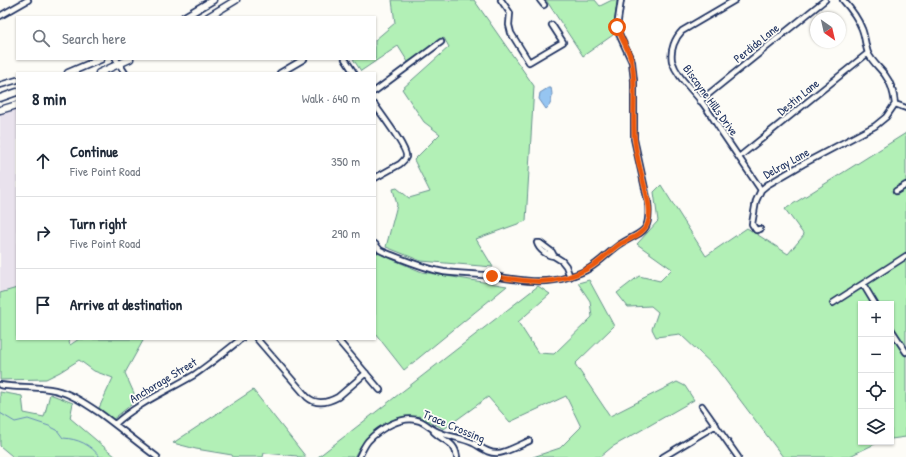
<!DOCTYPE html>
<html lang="en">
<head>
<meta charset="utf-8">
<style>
	body { margin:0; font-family:"Patrick Hand",sans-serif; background:#f6f6f7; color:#1f2937 }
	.controls { position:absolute; right:12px; bottom:12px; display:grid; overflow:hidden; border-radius:0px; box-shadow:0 1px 3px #0004 }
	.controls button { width:36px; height:36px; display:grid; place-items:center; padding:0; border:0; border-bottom:1px solid #e0e1e3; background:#fff; color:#1f2937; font:20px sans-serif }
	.compass { position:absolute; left:810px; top:12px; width:36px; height:36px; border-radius:50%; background:#fff; box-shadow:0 1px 3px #0004; rotate:146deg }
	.stop { position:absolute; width:12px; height:12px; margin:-9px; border:3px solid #ea580c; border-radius:50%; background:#fff }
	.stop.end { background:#ea580c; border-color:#fff; box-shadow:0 1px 4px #0008 }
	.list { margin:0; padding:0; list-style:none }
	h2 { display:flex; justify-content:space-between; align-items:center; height:52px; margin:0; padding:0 16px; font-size:17px }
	h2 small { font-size:13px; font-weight:400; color:#747a83 }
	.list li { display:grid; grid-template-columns:26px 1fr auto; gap:12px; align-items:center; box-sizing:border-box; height:72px; padding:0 16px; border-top:1px solid #e0e1e3 }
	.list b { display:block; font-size:15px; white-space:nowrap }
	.list p { margin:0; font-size:13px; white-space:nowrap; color:#747a83 }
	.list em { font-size:13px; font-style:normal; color:#747a83 }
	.icon { flex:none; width:22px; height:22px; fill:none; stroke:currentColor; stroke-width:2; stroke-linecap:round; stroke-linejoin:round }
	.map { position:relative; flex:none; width:906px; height:457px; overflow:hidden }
	.search { position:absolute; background:#fff; box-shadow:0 1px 3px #0004; left:16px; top:16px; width:360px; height:44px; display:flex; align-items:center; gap:10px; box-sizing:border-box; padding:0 14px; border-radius:0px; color:#747a83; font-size:15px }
	.panel { position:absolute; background:#fff; box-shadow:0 1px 3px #0004; left:16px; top:72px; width:360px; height:268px; border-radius:0px }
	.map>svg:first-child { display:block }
	.built { fill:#e9e2ed }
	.green { fill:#b2f0b6; stroke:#66908a }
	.water { fill:#96c5f1; stroke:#6589b6 }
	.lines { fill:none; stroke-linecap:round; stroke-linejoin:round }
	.stream { stroke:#6589b6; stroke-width:1 }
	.minor-casing { stroke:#1b2f5e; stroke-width:8 }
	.highway-casing { stroke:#1b2f5e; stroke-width:9 }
	.minor { stroke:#fdfcf7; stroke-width:4.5 }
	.highway { stroke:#fdfcf7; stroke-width:6 }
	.route { stroke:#ea580c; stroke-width:5 }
	.labels { text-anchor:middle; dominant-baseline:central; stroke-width:3.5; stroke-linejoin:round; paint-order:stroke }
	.street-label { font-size:12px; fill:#1b2f5e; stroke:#fdfcf7 }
</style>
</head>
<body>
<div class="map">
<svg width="906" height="457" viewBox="0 0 906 457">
	<rect width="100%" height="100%" fill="#fdfcf7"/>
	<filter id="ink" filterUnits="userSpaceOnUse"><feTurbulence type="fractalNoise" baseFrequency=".025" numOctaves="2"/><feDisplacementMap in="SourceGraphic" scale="8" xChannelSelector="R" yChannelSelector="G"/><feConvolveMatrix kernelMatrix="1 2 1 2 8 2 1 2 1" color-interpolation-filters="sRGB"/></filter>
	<g filter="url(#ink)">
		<path class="built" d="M17,105V296L0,300V110Z"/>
		<path class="green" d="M392,0H474L534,86L526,221L476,239L493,267L421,261L386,247L397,205L393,189L397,188L409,198L430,192L414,160L440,134L424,122L402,89L449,47L444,38L408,62L398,46L361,71L353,59H375V40L395,23Z
			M546,0H595L600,6L612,0H617L613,35L583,56Z
			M906,133V437L891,439V304H861V442H879L848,457H783L716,368L680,334L656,337L652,329L658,312L651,306L628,307L617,293L639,276L660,281L672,269L637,244L658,221L654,192L661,185L706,256L747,228L788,254L804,235L785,209Z
			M375,252L422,272L507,286L404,370L375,333Z
			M589,280L614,326L575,364L610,416L677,382L685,386L694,400L612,447L600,457H533L560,448L581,427L566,396L510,422L488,397L444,429L419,416L385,424L361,445L354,457H318L538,286L550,294L518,322L538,353L554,354L592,317L590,301L578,283Z
			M17,288V339H68L70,345L79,339H144L125,373L137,400L111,421L99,408L113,378L94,371L79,360L60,372L46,379L0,380V293Z
			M253,390L306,457H298L297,456L264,453L263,457H233L232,455L196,449L173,443Z
			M0,392L22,396L24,413L44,417L50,394L73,403L70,418L116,457H12V456L0,446Z"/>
		<path class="water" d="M548,88H551C553,95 552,105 546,109L539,99L540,93Z"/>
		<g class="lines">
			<path class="stream" d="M0,413L15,422L28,419L49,426L57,430L63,438C78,439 90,444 100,457"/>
			<defs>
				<path id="minor" d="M501,0L510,13L509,25L511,33L529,62L563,42L552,25
					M540,0L544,5
					M735,0L682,31C675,38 670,50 672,61C677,77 691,88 701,101C709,111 716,123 723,134C736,153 748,171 761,190
					M843,0C851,9 858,18 862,29C865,36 865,45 868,53C872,62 880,68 885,75C892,84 894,94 895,104
					M0,16L28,0
					M116,59L125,73
					M345,59L354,73
					M280,73L304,59
					M0,85L17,80
					M375,91L441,42
					M700,101L825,0
					M895,104L906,108
					M375,105C381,114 408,149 406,157C405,160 402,162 400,164L375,178
					M739,157L868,53
					M896,191L906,185
					M760,229L756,230L752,224L756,201L761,190L767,185L803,164L875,126L886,117L895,104
					M375,244L380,250L384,252C402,259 425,269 444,272C460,274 477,274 493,276C518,280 544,285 568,277C575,275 584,272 590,268C601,261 609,252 619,245C641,230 651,236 648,202L634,139V81L632,62L620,36L617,27L621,0
					M554,256C548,256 539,250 537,243H540L552,252L554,256L562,261L566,266L570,277
					M863,284L875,304
					M833,303L906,256
					M891,329L906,352
					M257,339L307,397C316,405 327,403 338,397L366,373
					M337,339L380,390
					M0,385C18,388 37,386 55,390C72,394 86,404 101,414C120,428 138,443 157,457
					M702,406L738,457
					M115,424C138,403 167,391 194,375C210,364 226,351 241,339
					M434,432C444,442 455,441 457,457
					M359,457C362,451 364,446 368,441C379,429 403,414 420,421C427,424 433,431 441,433C451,437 462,438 473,443C481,447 488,454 498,453C505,453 522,444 529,441
					M663,457L716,425"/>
				<path id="highway" d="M184,17L213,0
					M208,17L236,0
					M68,73L101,59
					M99,73L130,59
					M0,98L17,92
					M0,110L17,105"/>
			</defs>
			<use href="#minor" class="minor-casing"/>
			<use href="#highway" class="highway-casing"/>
			<use href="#minor" class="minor"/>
			<use href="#highway" class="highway"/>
		</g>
	</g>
	<g class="lines" filter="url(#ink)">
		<path class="route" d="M492,276C528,282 555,287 589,268C601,262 609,251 620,244C629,239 642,235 647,225C653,212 646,194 643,180C639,164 634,147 634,130C633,108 636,84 632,63C630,51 621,39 617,27"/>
	</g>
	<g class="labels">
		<g class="street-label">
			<text transform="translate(756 43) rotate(-39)">Perdido Lane</text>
			<text transform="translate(798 97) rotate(-39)">Destin Lane</text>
			<text transform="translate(711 100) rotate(54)">Biscayne Hills Drive</text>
			<text transform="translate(786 163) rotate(-29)">Delray Lane</text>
			<text transform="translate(163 380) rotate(-31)">Anchorage Street</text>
			<text transform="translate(454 426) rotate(23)">Trace Crossing</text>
		</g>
	</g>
</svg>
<div class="controls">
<button>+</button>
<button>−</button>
<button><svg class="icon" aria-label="locate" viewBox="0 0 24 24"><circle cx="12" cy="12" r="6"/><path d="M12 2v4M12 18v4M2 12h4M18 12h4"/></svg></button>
<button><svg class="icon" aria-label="layers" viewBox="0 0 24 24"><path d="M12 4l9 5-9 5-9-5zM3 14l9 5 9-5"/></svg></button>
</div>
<svg class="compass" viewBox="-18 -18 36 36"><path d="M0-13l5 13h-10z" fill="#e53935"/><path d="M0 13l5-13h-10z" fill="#747a83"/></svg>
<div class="stop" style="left:617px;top:27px"></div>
<div class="stop end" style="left:492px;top:276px"></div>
<div class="search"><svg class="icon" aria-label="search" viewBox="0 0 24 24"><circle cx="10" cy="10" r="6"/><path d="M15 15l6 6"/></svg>Search here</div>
<section class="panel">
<h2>8 min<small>Walk · 640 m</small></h2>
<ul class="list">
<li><svg class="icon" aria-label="ahead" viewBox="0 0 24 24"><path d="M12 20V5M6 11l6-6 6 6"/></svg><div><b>Continue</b><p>Five Point Road</p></div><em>350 m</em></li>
<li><svg class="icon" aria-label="right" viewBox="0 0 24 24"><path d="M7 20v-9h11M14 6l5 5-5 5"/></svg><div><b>Turn right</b><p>Five Point Road</p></div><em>290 m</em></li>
<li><svg class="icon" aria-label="arrive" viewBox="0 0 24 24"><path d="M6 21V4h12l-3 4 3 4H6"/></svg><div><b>Arrive at destination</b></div></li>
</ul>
</section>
</div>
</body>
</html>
